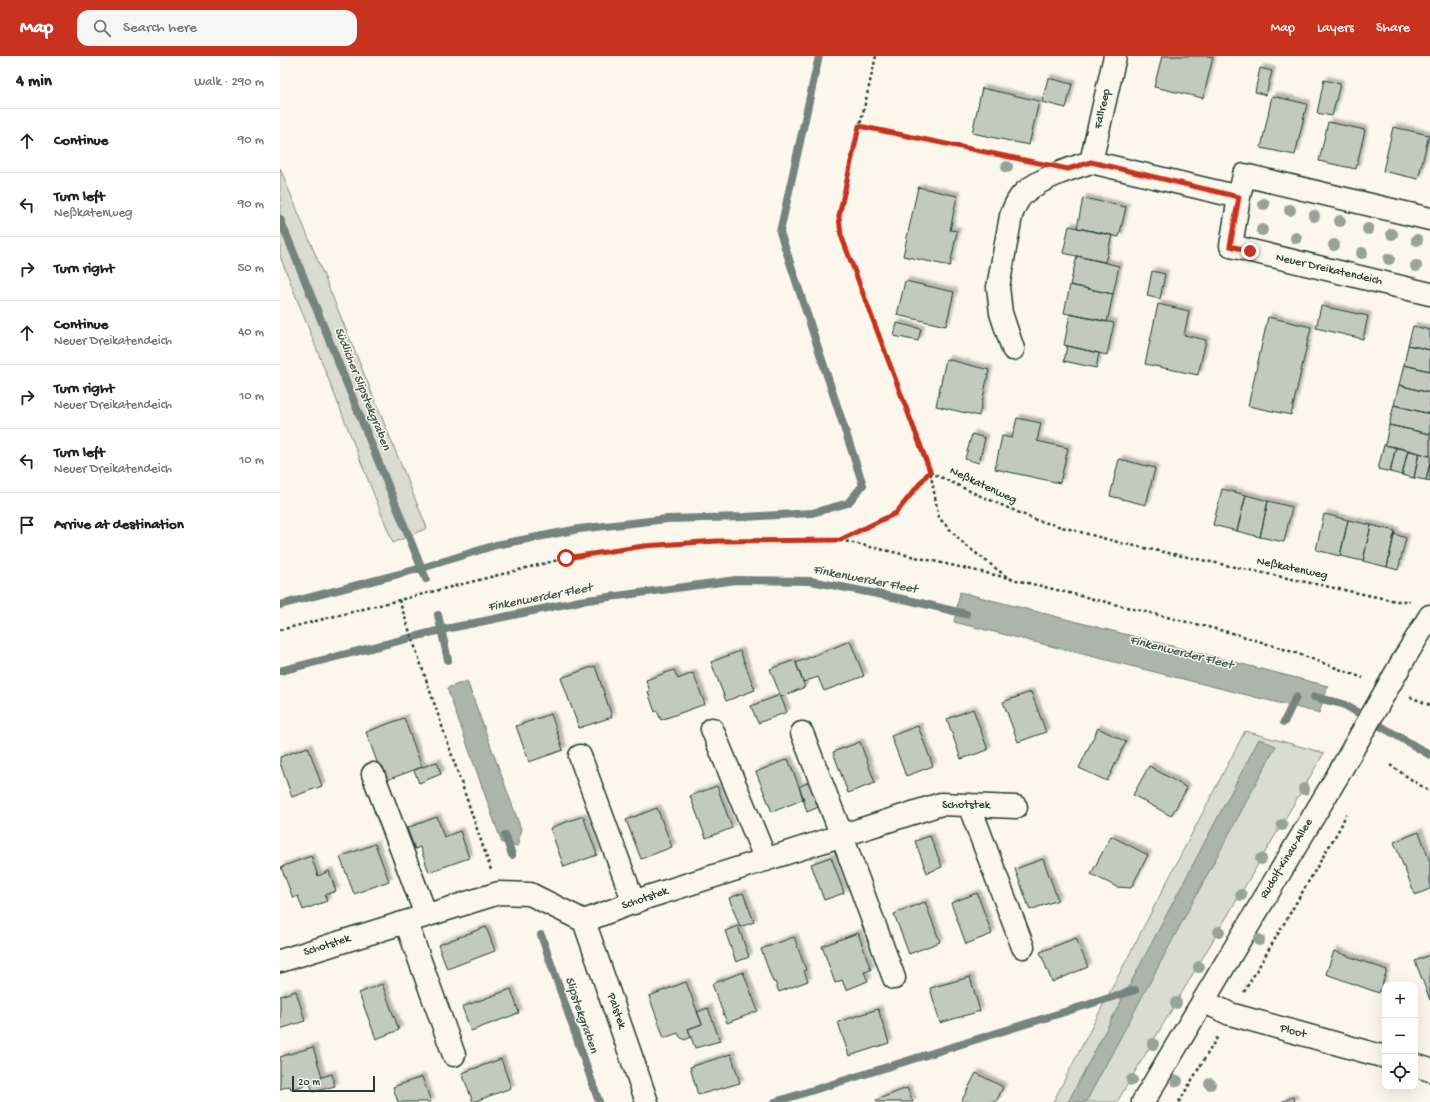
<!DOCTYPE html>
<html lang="en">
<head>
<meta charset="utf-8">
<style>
	body { margin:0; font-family:"Gochi Hand",sans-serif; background:#f6f6f6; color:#222 }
	.controls { position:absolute; right:12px; bottom:12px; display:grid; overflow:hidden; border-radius:8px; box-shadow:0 4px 16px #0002 }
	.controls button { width:36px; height:36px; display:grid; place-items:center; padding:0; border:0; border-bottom:1px solid #e0e0e0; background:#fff; color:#222; font:20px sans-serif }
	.scale { position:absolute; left:12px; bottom:10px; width:83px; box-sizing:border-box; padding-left:4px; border:2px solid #1f3d34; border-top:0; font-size:11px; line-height:14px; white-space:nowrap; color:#1f3d34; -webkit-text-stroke:3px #fbf7ec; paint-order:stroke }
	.stop { position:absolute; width:12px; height:12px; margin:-9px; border:3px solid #c8321e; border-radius:50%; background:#fff }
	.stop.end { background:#c8321e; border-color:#fff; box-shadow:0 1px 4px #0008 }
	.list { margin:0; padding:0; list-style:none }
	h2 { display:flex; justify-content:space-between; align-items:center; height:52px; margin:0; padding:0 16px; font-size:17px }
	h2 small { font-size:13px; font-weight:400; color:#767676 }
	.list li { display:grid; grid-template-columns:26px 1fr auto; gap:12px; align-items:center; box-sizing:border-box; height:64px; padding:0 16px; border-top:1px solid #e0e0e0 }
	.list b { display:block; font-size:15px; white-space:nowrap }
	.list p { margin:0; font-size:13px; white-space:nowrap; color:#767676 }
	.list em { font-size:13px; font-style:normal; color:#767676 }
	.icon { flex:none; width:22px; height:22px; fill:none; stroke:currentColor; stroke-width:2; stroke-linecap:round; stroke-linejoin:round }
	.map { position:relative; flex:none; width:1150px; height:1046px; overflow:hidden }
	header { display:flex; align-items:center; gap:24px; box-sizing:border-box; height:56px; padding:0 20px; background:#c8321e; color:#fff }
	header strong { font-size:19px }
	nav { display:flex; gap:22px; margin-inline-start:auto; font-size:14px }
	.search { width:280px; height:36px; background:#f6f6f6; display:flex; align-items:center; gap:10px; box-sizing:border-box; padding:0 14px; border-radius:12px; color:#767676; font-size:15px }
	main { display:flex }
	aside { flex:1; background:#fff }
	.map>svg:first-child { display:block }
	.green { fill:#dbdcd1; stroke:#7d8c82 }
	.water { fill:#adb4aa; stroke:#74847b }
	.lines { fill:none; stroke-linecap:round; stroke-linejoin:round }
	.stream { stroke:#74847b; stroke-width:8 }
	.building { fill:#c4c9be; stroke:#1f3d34; filter:url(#shadow) }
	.minor-casing { stroke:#1f3d34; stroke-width:25 }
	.path { stroke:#1f3d34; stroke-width:2.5; stroke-dasharray:3 3; stroke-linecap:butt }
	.minor { stroke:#fbf7ec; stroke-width:22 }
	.minor-bridge-casing { stroke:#1f3d34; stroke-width:25; stroke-linecap:butt }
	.minor-bridge { stroke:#fbf7ec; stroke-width:22 }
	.tree { fill:#97a298 }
	.route { stroke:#c8321e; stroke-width:5 }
	.labels { text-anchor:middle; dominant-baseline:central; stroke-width:3; stroke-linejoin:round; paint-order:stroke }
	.street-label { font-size:12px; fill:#1f3d34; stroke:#fbf7ec }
	.water-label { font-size:13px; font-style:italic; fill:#425b52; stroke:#fbf7ec }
</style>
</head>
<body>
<header>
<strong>Map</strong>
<div class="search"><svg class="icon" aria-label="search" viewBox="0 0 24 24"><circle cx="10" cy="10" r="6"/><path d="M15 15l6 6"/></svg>Search here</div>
<nav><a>Map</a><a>Layers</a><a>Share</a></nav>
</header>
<main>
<aside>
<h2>4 min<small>Walk · 290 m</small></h2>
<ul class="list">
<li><svg class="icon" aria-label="ahead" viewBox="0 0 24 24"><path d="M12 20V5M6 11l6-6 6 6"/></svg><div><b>Continue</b></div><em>90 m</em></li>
<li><svg class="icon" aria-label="left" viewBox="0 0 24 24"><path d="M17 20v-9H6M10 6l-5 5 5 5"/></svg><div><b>Turn left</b><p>Neßkatenweg</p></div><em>90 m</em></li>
<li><svg class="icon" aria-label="right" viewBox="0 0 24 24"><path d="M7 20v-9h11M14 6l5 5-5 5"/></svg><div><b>Turn right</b></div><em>50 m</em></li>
<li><svg class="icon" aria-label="ahead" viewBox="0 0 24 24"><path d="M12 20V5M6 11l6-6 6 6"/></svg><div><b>Continue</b><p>Neuer Dreikatendeich</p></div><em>40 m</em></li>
<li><svg class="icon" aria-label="right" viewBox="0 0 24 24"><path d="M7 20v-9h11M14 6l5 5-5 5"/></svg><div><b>Turn right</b><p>Neuer Dreikatendeich</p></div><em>10 m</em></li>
<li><svg class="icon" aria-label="left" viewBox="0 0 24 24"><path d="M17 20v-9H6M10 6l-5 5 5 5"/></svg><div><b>Turn left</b><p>Neuer Dreikatendeich</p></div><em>10 m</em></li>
<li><svg class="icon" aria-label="arrive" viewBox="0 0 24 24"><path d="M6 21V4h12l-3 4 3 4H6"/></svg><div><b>Arrive at destination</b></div></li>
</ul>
</aside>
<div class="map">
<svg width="1150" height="1046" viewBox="0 0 1150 1046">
	<defs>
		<filter id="shadow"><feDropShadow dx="3.5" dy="-3.5" stdDeviation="1" flood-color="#0004"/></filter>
	</defs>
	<rect width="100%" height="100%" fill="#fbf7ec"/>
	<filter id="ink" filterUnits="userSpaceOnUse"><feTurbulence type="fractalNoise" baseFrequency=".025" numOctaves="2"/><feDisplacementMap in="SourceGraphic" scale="8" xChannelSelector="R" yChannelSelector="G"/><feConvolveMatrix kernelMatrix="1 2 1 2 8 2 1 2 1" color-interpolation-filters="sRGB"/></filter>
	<g filter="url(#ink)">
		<path class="green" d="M0,112L147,472L113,487L0,200Z
			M965,675L1044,697L837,1046H773Z"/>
		<path class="water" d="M680,536L1048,630L1039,657L674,566Z
			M187,625L241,773L238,790L222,787L167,632Z
			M979,683L996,690L806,1046H788Z"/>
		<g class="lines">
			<path class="stream" d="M0,163L146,523
				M0,549L142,512L216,489L299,473L387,463L465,461L532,457L568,447L583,429L500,176L539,0
				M158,559L168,604
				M0,615L161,574L300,545L456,524L531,525L628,544L686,558
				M1034,641L1063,648L1150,699
				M1004,666L1016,641
				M225,779L232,799
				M261,879L319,1046
				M495,1046L855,934"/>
		</g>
		<path class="building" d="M882,0H928L933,1L923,42L874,31Z
			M980,12L992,15L986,39L975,36Z
			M768,22L792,28L786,52L762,46Z
			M1044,24L1060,28L1052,60L1037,57Z
			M702,32L759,45L749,89L692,77Z
			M992,40L1027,48L1015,99L981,92Z
			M1048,66L1085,74L1076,113L1039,105Z
			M1113,71L1149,79L1138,123L1103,115Z
			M638,131L677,140L670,174L677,175L670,210L623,200Z
			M803,142L846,151L839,181L797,172Z
			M789,170L832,179L825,206L783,197Z
			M797,200L839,210L833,238L790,229Z
			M872,215L885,218L880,243L867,240Z
			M625,225L674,236L666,270L617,259Z
			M790,229L833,238L827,266L784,257Z
			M878,248L909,255L904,279L926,284L918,319L865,308Z
			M1041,250L1088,260L1083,283L1036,272Z
			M790,258L834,267L827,299L784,289Z
			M988,261L1031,271L1011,359L968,350Z
			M617,267L641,273L638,285L614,280Z
			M1133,270L1150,274V294L1128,289Z
			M1128,289L1150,294V315L1124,309Z
			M787,290L819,297L816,312L784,305Z
			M666,303L709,314L699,360L656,350Z
			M1124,309L1150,315V337L1119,329Z
			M1119,329L1150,337V358L1114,349Z
			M1114,349L1150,358V378L1109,369Z
			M737,362L761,367L757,385L788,392L780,427L715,413L722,380L732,382Z
			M1109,369L1150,378V400L1105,389Z
			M692,378L705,382L699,407L685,403Z
			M1104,389L1116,391L1110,416L1098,413Z
			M1116,391L1128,394L1122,419L1110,416Z
			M1128,394L1139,397L1134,422L1122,419Z
			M1139,397L1150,400V407L1146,424L1134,422Z
			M839,403L875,412L866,449L830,440Z
			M1150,407V425L1146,424Z
			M942,433L966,439L957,475L933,469Z
			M966,439L988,445L980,481L957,475Z
			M988,445L1012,451L1004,486L980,481Z
			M1044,458L1068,464L1060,500L1036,494Z
			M1068,464L1091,469L1083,505L1060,500Z
			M1091,469L1115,475L1107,511L1083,505Z
			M1114,478L1126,482L1118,514L1107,511Z
			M570,585L584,620L544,635L538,621L523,626L516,607Z
			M460,595L475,634L446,645L431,606Z
			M515,604L525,631L501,641L490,613Z
			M315,610L332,661L299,672L281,622Z
			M394,614L398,623L413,617L425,648L381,664L377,655L375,656L368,636L370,635L366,624Z
			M751,636L766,676L738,686L723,646Z
			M500,639L507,656L478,667L471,650Z
			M693,653L708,694L681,703L667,663Z
			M271,658L283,694L249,706L236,670Z
			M124,662L142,711L104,725L86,676Z
			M638,670L653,710L626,720L611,680Z
			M818,672L846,686L827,725L799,712Z
			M580,686L595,727L568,737L553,696Z
			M28,691L42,730L12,741L0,707V701Z
			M508,703L524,743L492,756L476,716Z
			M157,706L161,718L139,727L134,714Z
			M869,710L907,732L891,760L853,739Z
			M531,725L541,750L527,756L519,731Z
			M437,730L452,772L426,782L410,740Z
			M377,752L392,791L361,803L346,764Z
			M303,760L317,799L284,811L270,772Z
			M157,761L164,781L180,775L189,802L149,816L140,791L135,793L127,772Z
			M1139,776L1150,806V833L1135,839L1114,786Z
			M650,780L662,811L647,817L635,785Z
			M831,780L868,799L851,832L837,831L811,818Z
			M95,788L109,825L74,838L60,801Z
			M31,800L38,820L49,815L56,835L45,839L47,845L23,854L18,840L13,842L1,811Z
			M551,801L564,837L544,844L531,808Z
			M763,803L778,844L750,854L735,813Z
			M463,837L474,866L460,871L449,842Z
			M697,837L712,878L686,888L671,847Z
			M645,846L660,886L629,898L614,858Z
			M458,870L469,901L456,906L445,875Z
			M206,871L215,895L167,913L158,889Z
			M578,877L591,914L584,916L588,925L566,934L562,924L555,927L542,890Z
			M514,881L526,914L524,915L528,925L499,936L495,926H493L481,893Z
			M796,882L808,911L772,926L760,896Z
			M1054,895L1107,914L1099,937L1046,918Z
			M1150,899V944L1135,905Z
			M463,916L478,955L447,967L432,928Z
			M690,921L700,955L660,967L650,932Z
			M406,926L422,968L408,973L411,981L405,984L400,981L398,977L384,982L369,940Z
			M102,928L119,974L96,983L79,937Z
			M231,933L239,957L191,975L182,951Z
			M16,935L25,965L0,973V940Z
			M428,952L440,985L415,992L408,973L422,968L417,956Z
			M598,953L609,987L569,1000L558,966Z
			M33,991L42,1021L25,1026L26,1029L11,1033L10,1030L0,1033V1001Z
			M451,998L460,1027L418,1039L410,1011Z
			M221,1003L231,1032L193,1046L182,1017Z
			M696,1017L723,1031L716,1046H681Z
			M52,1018L55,1030L33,1036L29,1025Z
			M142,1021L151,1046H118L113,1031Z
			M627,1032L633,1046H597L596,1044Z
			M1013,1041L1015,1046H1001Z"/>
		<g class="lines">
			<defs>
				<path id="minor" d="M811,106L835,0
					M1150,163L964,119L959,141L951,190L1150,238
					M733,293L721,257L718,231L731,160C734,151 738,142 745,136C764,121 789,113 811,106L959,141
					M1125,601L1150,560
					M432,673L486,804
					M522,677L562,780L614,922
					M300,700L354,847
					M93,718L146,859
					M689,749L743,891
					M304,865L367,1046
					M126,866L174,999
					M0,905L219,837L250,838L304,865L368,841L661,748L736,751
					M923,945L950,958L1105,1001
					M1135,1009L1150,1014
					M863,1046L1058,719"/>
			</defs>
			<use href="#minor" class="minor-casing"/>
			<path class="path" d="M596,0L559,160L561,179L650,415L659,462L684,488L727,521
				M579,70L745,104
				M650,416L694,437L756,464L841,487L1116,545H1130
				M560,484L616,457L649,416
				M119,544L211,814
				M0,574L286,502L364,490L437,485L560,484L728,522L956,578L1016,597L1083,622
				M1130,641L1150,649
				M1110,709L1150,736
				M964,936L1061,770L1066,758
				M899,1046L938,980"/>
			<use href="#minor" class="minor"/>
			<defs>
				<path id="minor-bridge" d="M1058,719L1125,601"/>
			</defs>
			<use href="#minor-bridge" class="minor-bridge-casing"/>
			<use href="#minor-bridge" class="minor-bridge"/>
		</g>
		<g class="tree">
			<circle cx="727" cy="111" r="6"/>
			<circle cx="984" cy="148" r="6"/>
			<circle cx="1010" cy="154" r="6"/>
			<circle cx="1034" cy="160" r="6"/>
			<circle cx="1060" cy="165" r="6"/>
			<circle cx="1088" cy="173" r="6"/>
			<circle cx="982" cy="174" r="6"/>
			<circle cx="1112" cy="178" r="6"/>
			<circle cx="1016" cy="182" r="6"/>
			<circle cx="1137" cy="184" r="6"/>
			<circle cx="1054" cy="189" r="6"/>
			<circle cx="1082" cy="197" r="6"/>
			<circle cx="1109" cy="203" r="6"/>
			<circle cx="1136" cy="210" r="6"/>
			<circle cx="1024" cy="733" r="6"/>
			<circle cx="1002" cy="769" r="6"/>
			<circle cx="981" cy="803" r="6"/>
			<circle cx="961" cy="839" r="6"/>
			<circle cx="939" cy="876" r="6"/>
			<circle cx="979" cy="884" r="6"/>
			<circle cx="919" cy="911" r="6"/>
			<circle cx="896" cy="947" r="6"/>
			<circle cx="873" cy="988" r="6"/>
			<circle cx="852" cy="1024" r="6"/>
			<circle cx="897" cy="1025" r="6"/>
			<circle cx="930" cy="1028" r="6"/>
		</g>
	</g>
	<g class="lines" filter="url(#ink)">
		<path class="route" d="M286,502L364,490L437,485L560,484L616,457L650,415L561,179L559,160L579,70L788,113L811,106L959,141L950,190L970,195"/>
	</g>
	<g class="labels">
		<g class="street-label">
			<text transform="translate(823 53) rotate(-77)">Fallreep</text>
			<text transform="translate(1049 214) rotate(13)">Neuer Dreikatendeich</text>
			<text transform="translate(703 430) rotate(25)">Neßkatenweg</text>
			<text transform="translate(1012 513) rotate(12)">Neßkatenweg</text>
			<text x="686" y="750">Schotstek</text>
			<text transform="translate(1007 803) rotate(-59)">Rudolf-Kinau-Allee</text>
			<text transform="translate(365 843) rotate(-19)">Schotstek</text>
			<text transform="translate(47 890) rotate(-18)">Schotstek</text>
			<text transform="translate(336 955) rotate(71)">Palstek</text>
			<text transform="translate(1013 976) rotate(15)">Ploot</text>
		</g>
		<g class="water-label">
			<text transform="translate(82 333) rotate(68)">Südlicher Slipstekgraben</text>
			<text transform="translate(585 524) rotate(11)">Finkenwerder Fleet</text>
			<text transform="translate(260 542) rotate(-11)">Finkenwerder Fleet</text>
			<text transform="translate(901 597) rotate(14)">Finkenwerder Fleet</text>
			<text transform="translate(301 959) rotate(71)">Slipstekgraben</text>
		</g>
	</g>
</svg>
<div class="controls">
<button>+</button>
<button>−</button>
<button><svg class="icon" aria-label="locate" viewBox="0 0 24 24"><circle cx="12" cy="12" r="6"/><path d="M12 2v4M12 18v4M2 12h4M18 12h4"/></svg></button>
</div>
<div class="scale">20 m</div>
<div class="stop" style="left:286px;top:502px"></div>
<div class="stop end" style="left:970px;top:195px"></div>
</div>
</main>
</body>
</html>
